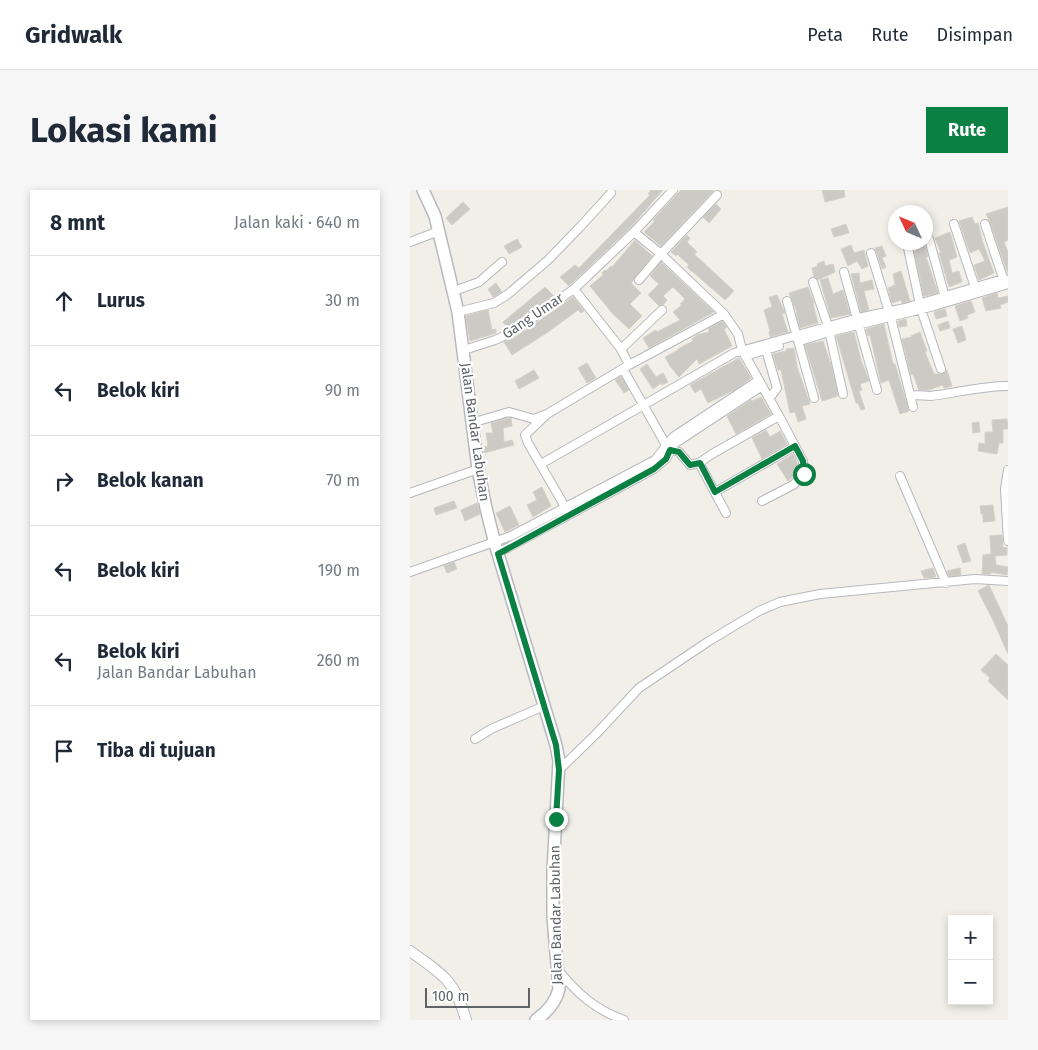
<!DOCTYPE html>
<html lang="id">
<head>
<meta charset="utf-8">
<style>
	body { margin:0; font-family:"Fira Sans",sans-serif; background:#f6f6f7; color:#1f2937 }
	.controls { position:absolute; right:15px; bottom:15px; display:grid; overflow:hidden; border-radius:0px; box-shadow:0 2px 8px #0003 }
	.controls button { width:45px; height:45px; display:grid; place-items:center; padding:0; border:0; border-bottom:1px solid #e0e1e3; background:#fff; color:#1f2937; font:25px sans-serif }
	.compass { position:absolute; left:478px; top:15px; width:45px; height:45px; border-radius:50%; background:#fff; box-shadow:0 2px 8px #0003; rotate:314deg }
	.scale { position:absolute; left:15px; bottom:12px; width:105px; box-sizing:border-box; padding-left:5px; border:2px solid #5f6368; border-top:0; font-size:14px; line-height:18px; white-space:nowrap; color:#5f6368; -webkit-text-stroke:4px #fff; paint-order:stroke }
	.stop { position:absolute; width:15px; height:15px; margin:-11px; border:4px solid #0b8043; border-radius:50%; background:#fff }
	.stop.end { background:#0b8043; border-color:#fff; box-shadow:0 1px 5px #0008 }
	.list { margin:0; padding:0; list-style:none }
	h2 { display:flex; justify-content:space-between; align-items:center; height:65px; margin:0; padding:0 20px; font-size:21px }
	h2 small { font-size:16px; font-weight:400; color:#747a83 }
	.list li { display:grid; grid-template-columns:32px 1fr auto; gap:15px; align-items:center; box-sizing:border-box; height:90px; padding:0 20px; border-top:1px solid #e0e1e3 }
	.list b { display:block; font-size:19px; white-space:nowrap }
	.list p { margin:0; font-size:16px; white-space:nowrap; color:#747a83 }
	.list em { font-size:16px; font-style:normal; color:#747a83 }
	.icon { flex:none; width:28px; height:28px; fill:none; stroke:currentColor; stroke-width:2; stroke-linecap:round; stroke-linejoin:round }
	.map { position:relative; flex:none; width:598px; height:830px; overflow:hidden; border-radius:0px }
	header { display:flex; align-items:center; gap:30px; box-sizing:border-box; height:70px; padding:0 25px; background:#fff; border-bottom:1px solid #e0e1e3 }
	header strong { font-size:24px }
	nav { display:flex; gap:28px; margin-inline-start:auto; font-size:18px }
	.intro { display:flex; align-items:center; justify-content:space-between; box-sizing:border-box; height:120px; padding:0 30px }
	h1 { margin:0; font-size:35px }
	.button { padding:12px 22px; border-radius:0px; background:#0b8043; color:#fff; font-size:18px; font-weight:700 }
	main { display:flex; gap:30px; padding:0 30px }
	aside { flex:1; background:#fff; border-radius:0px; box-shadow:0 2px 8px #0003 }
	.map>svg:first-child { display:block }
	.building { fill:#cccac5; stroke:#d6d1c6 }
	.lines { fill:none; stroke-linecap:round; stroke-linejoin:round }
	.minor-casing { stroke:#b5b8bc; stroke-width:10 }
	.tertiary-casing { stroke:#b5b8bc; stroke-width:12 }
	.secondary-casing { stroke:#b6babf; stroke-width:14 }
	.minor { stroke:#fff; stroke-width:8 }
	.tertiary { stroke:#fff; stroke-width:10 }
	.secondary { stroke:#fff; stroke-width:11 }
	.route { stroke:#0b8043; stroke-width:6 }
	.labels { text-anchor:middle; dominant-baseline:central; stroke-width:4.5; stroke-linejoin:round; paint-order:stroke }
	.street-label { font-size:14px; fill:#5f6368; stroke:#fff }
</style>
</head>
<body>
<header>
<strong>Gridwalk</strong>
<nav><a>Peta</a><a>Rute</a><a>Disimpan</a></nav>
</header>
<div class="intro"><h1>Lokasi kami</h1><a class="button">Rute</a></div>
<main>
<aside>
<h2>8 mnt<small>Jalan kaki · 640 m</small></h2>
<ul class="list">
<li><svg class="icon" aria-label="ahead" viewBox="0 0 24 24"><path d="M12 20V5M6 11l6-6 6 6"/></svg><div><b>Lurus</b></div><em>30 m</em></li>
<li><svg class="icon" aria-label="left" viewBox="0 0 24 24"><path d="M17 20v-9H6M10 6l-5 5 5 5"/></svg><div><b>Belok kiri</b></div><em>90 m</em></li>
<li><svg class="icon" aria-label="right" viewBox="0 0 24 24"><path d="M7 20v-9h11M14 6l5 5-5 5"/></svg><div><b>Belok kanan</b></div><em>70 m</em></li>
<li><svg class="icon" aria-label="left" viewBox="0 0 24 24"><path d="M17 20v-9H6M10 6l-5 5 5 5"/></svg><div><b>Belok kiri</b></div><em>190 m</em></li>
<li><svg class="icon" aria-label="left" viewBox="0 0 24 24"><path d="M17 20v-9H6M10 6l-5 5 5 5"/></svg><div><b>Belok kiri</b><p>Jalan Bandar Labuhan</p></div><em>260 m</em></li>
<li><svg class="icon" aria-label="arrive" viewBox="0 0 24 24"><path d="M6 21V4h12l-3 4 3 4H6"/></svg><div><b>Tiba di tujuan</b></div></li>
</ul>
</aside>
<div class="map">
<svg width="598" height="830" viewBox="0 0 598 830">
	<rect width="100%" height="100%" fill="#f1efe8"/>
	<path class="building" d="M241,0H253L220,38L160,95L159,96L150,87L165,75L169,78L240,5L238,4Z
		M271,0H304L251,56L234,42L245,31L243,30Z
		M412,0H434L435,7L415,12Z
		M53,12L60,19L42,35L36,28Z
		M306,14L311,19L299,33L293,27Z
		M598,17V50L594,52L598,62V84L580,32L576,24Z
		M562,27L565,34L568,33L573,53L584,83L569,90L564,75L575,71L569,59L560,63L549,31Z
		M436,34L439,43L424,47L421,39Z
		M540,42L547,67L539,70L542,83L549,81L552,92L539,97L529,63H531L525,48Z
		M277,45L280,48L277,52L287,62L284,64L324,101L315,110L282,81V82L277,77L279,75L267,64L266,66L261,62Z
		M107,49L112,57L99,64L94,56Z
		M225,50L242,66L221,93L231,103L220,114L232,126L219,139L203,124L180,96L193,85L192,83L195,80L196,81L201,76L202,77Z
		M504,52H514L518,66L516,67L528,103L514,106L504,61L507,60Z
		M441,55L444,63L454,60L458,76L452,79L447,71L438,76L431,59Z
		M472,56L476,66L472,68L476,77L472,79L465,58Z
		M414,71L415,76L423,74L425,82L408,90L404,87L402,78L408,76L407,74Z
		M251,72L304,122L239,158L233,148L246,140L247,142L270,130L263,122L272,115L270,114L275,109L263,97L253,106L257,110L253,115L249,116L238,105L249,94L240,86Z
		M491,81L500,111L492,113L491,110L482,113L478,98L485,95L483,84Z
		M449,83L450,93L462,90L464,99L454,101L459,120L451,122L441,84Z
		M418,88L423,104L433,100L440,124L421,128L410,90Z
		M86,93L92,102L83,107L78,99Z
		M135,97L144,106L98,138L93,132Z
		M398,97L404,113L403,114L408,133L390,138L386,122H387L379,103Z
		M587,103L588,108L598,106V112L590,115L591,118L576,121L572,108Z
		M367,105L375,123L372,124L378,142L360,147L359,142L360,141L354,120L362,117L359,107Z
		M163,107L174,121L171,123L168,120L138,142L102,165L94,152L104,148Z
		M561,111L565,122L557,125L558,128L550,131L545,116Z
		M535,119L537,126L526,129L524,122Z
		M78,120L82,140L86,139V143L60,151L56,126Z
		M496,129L497,136L489,137L488,131Z
		M312,131L317,137L314,139L322,156L289,174L287,169L269,187L260,176L255,167L268,160V159L283,151L282,149L287,145L299,142L298,139Z
		M538,131L540,138L530,141L528,135Z
		M474,134L483,174H485L499,221L490,224L479,190L471,193L460,145L458,146L456,139Z
		M552,136L556,150L548,153L543,139Z
		M444,142L451,170L459,191L450,194L452,200L449,201L455,219L451,220L448,213H446L426,146Z
		M510,142L517,161L515,162L524,184H532L537,180L542,196L534,198L533,195L519,200H509L503,184L501,185L492,149L502,147L501,146Z
		M413,151L422,178L428,206L412,211L395,155Z
		M384,158L387,177L400,214L392,216L396,229L388,232L385,222L380,223L371,180H368L363,164L376,161V159Z
		M329,168L341,188L326,199L298,213L291,199L285,203L280,195Z
		M177,173L186,188L177,193L168,178Z
		M237,174L246,187L253,183L258,192L252,195L251,193L243,199L230,179Z
		M124,180L129,188L109,199L105,191Z
		M211,186L219,200L214,203L205,190Z
		M351,207L361,224L326,244L317,226L341,210L342,211Z
		M99,228H101L102,236L93,238L94,252L102,250L104,255L74,263L73,257L78,256L76,243H83L81,233Z
		M597,229L598,239H593V253H589L587,264L568,261L569,253L575,254V242H583L582,230Z
		M569,232L570,242L563,243L562,233Z
		M356,240L360,247L370,241L377,254L352,269L342,248Z
		M383,264L387,273L388,282L378,291L367,274Z
		M132,297L141,316L123,327L117,315L127,310L123,302Z
		M44,311L47,318L26,325L24,318Z
		M67,313L70,324L55,331L51,320Z
		M583,315L585,331L573,332V324H571L570,316Z
		M100,316L109,335L95,342L86,323Z
		M592,345L593,358L597,357V365L585,366L586,375L598,377L597,385L581,382V384H572L573,365L581,364L580,346Z
		M555,353L561,371L553,373L547,356Z
		M44,372L47,379L37,383L34,376Z
		M523,378L526,387L514,388L511,381Z
		M550,378L551,385L539,386L537,381Z
		M579,395L598,436V464L582,428L568,401Z
		M586,464L598,475V510L578,491L580,488L571,480Z"/>
	<g class="lines">
		<defs>
			<path id="minor" d="M544,34L566,100
				M575,34L595,94
				M224,42L251,64L314,124L328,144L332,160L369,226L302,264L289,273L316,323
				M519,49L536,111
				M0,52L29,41
				M498,58L511,119L531,179
				M461,63L481,128L503,217
				M434,82L467,200
				M229,90L251,64L307,5
				M403,92L418,136L433,204
				M164,99L211,159
				M44,101L69,92L92,72
				M377,111L404,208
				M48,122L84,113L97,105L137,71L171,36L201,3
				M390,151L419,142L524,116L598,94
				M54,160L85,150L101,143L164,99L224,42L263,0
				M356,160L367,198L362,205L358,207
				M335,166L369,156
				M219,175L211,159L252,120
				M213,179L256,255L260,259L269,262L280,275L289,273
				M500,206C508,204 513,206 520,206C546,203 571,196 598,196
				M135,226L115,245L118,253L158,322
				M61,233L99,222L124,229L137,224L219,175L314,124
				M131,274L324,163L448,128L495,118L593,89L598,90
				M598,280L595,299L598,351
				M490,286L536,393
				M305,302L385,256L369,226
				M0,303L68,279
				M352,311L383,295L394,284L393,271L385,256
				M88,363L244,279L256,269L264,254L352,196
				M0,382L101,346L245,270L263,247L349,190
				M65,549L81,539L134,516
				M149,580L187,543L229,498L299,451L349,421L370,412L410,404L565,389L598,391
				M148,780C168,804 184,819 214,830"/>
			<path id="tertiary" d="M0,761C32,784 45,790 56,830"/>
			<path id="secondary" d="M13,0L25,26L48,122L68,279L76,318L85,354L146,555L149,571L143,681V727L149,799C146,812 137,822 126,830"/>
		</defs>
		<use href="#minor" class="minor-casing"/>
		<use href="#tertiary" class="tertiary-casing"/>
		<use href="#secondary" class="secondary-casing"/>
		<use href="#minor" class="minor"/>
		<use href="#tertiary" class="tertiary"/>
		<use href="#secondary" class="secondary"/>
	</g>
	<g class="lines">
		<path class="route" d="M146,629L149,580L146,555L88,364L244,279L256,269L260,260L269,262L280,275L290,273L305,302L385,256L393,271L394,284"/>
	</g>
	<g class="labels">
		<g class="street-label">
			<text transform="translate(123 126) rotate(-34)">Gang Umar</text>
			<text transform="translate(65 242) rotate(82)">Jalan Bandar Labuhan</text>
			<text transform="translate(146 725) rotate(-91)">Jalan Bandar Labuhan</text>
		</g>
	</g>
</svg>
<div class="controls">
<button>+</button>
<button>−</button>
</div>
<svg class="compass" viewBox="-18 -18 36 36"><path d="M0-13l5 13h-10z" fill="#e53935"/><path d="M0 13l5-13h-10z" fill="#747a83"/></svg>
<div class="scale">100 m</div>
<div class="stop" style="left:394px;top:284px"></div>
<div class="stop end" style="left:146px;top:629px"></div>
</div>
</main>
</body>
</html>
